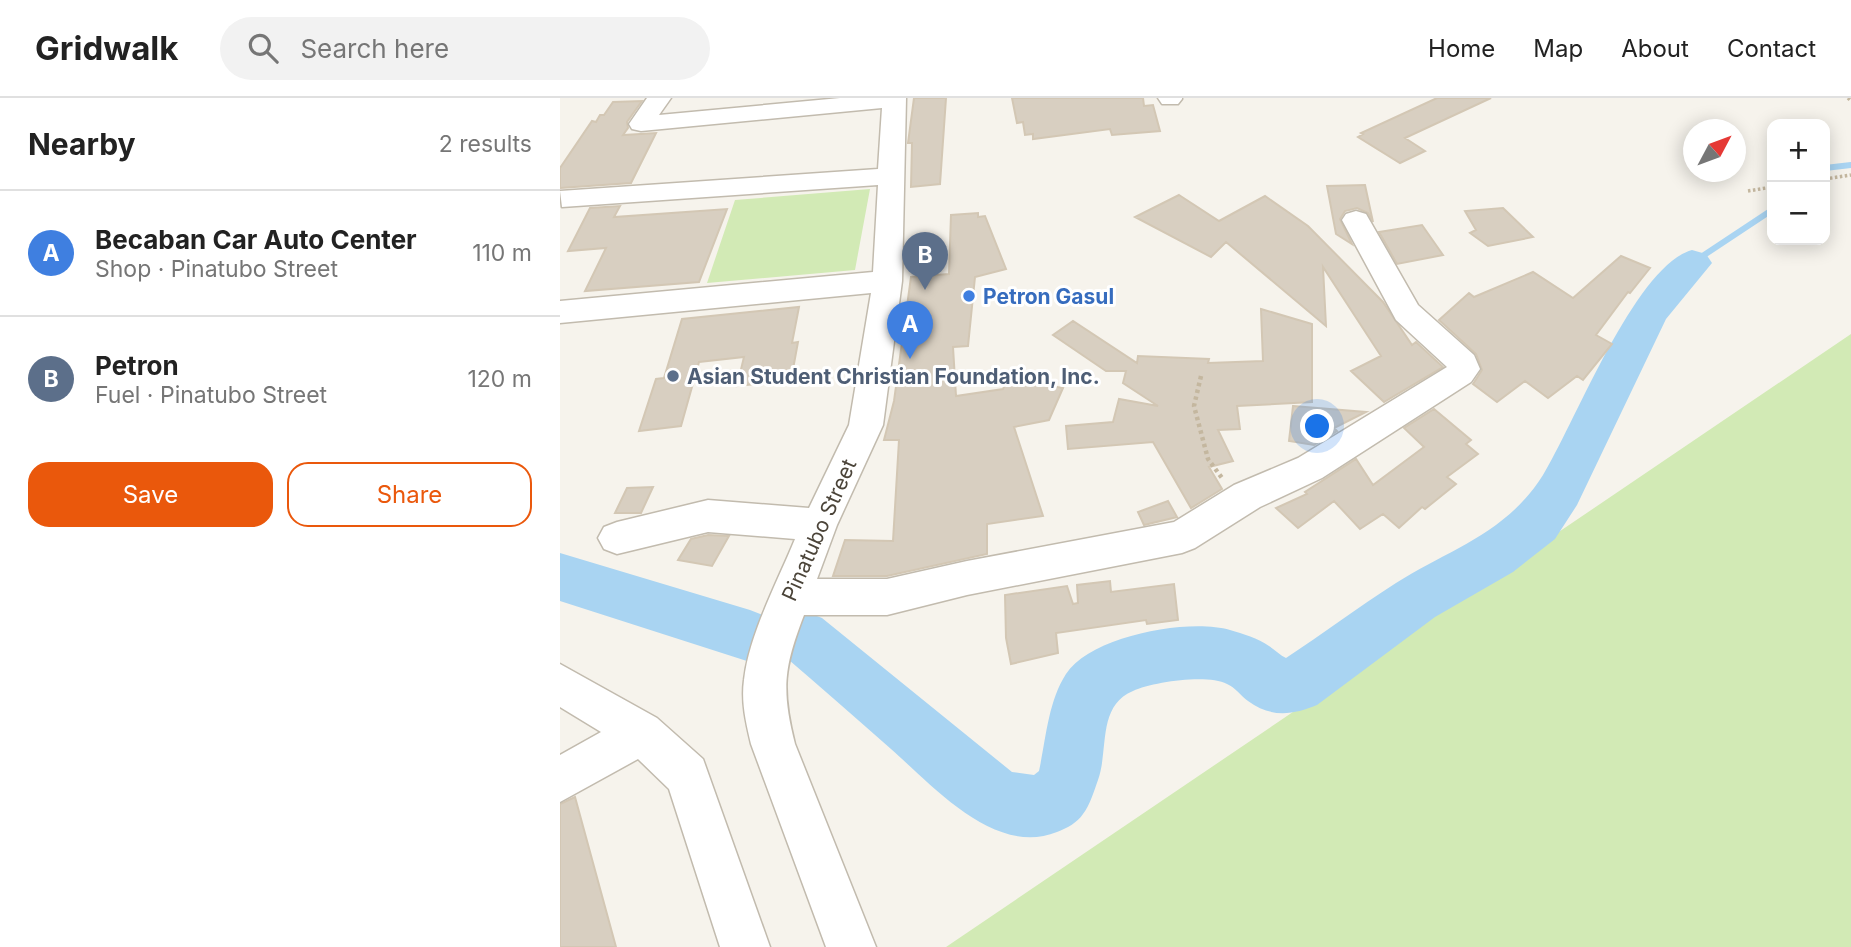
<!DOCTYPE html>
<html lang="en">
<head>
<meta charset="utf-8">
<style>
	body { margin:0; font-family:Inter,sans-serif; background:#f2f2f2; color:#222 }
	.controls { position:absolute; right:21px; top:21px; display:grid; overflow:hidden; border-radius:14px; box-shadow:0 4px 18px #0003 }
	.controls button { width:63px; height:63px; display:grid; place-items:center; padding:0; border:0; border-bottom:2px solid #e0e0e0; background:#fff; color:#222; font:35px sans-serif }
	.compass { position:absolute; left:1123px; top:21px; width:63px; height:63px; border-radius:50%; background:#fff; box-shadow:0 4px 18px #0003; rotate:49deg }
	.you { position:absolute; left:758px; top:329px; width:24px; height:24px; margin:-18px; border:5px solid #fff; border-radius:50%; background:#1a73e8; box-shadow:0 0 0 10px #1a73e833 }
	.badge { display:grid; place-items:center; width:46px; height:46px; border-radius:50%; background:#ea580c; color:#fff; font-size:23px; font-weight:700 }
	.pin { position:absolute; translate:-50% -58px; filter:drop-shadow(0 2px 4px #0008) }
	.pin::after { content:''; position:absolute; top:37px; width:24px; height:21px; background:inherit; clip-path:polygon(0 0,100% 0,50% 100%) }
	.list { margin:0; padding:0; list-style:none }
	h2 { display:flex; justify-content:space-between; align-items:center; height:91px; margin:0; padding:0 28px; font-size:30px }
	h2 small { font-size:23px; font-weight:400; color:#767676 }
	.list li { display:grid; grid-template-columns:46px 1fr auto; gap:21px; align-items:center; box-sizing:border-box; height:126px; padding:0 28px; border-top:2px solid #e0e0e0 }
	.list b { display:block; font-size:26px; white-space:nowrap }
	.list p { margin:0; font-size:23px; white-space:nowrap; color:#767676 }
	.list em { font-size:23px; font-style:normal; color:#767676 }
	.actions { display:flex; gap:14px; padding:21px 28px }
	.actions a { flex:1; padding:16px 0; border:2px solid #ea580c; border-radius:21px; text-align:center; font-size:24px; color:#ea580c }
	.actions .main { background:#ea580c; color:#fff }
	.icon { flex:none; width:38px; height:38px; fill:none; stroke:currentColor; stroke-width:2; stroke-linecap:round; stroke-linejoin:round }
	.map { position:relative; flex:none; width:1291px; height:849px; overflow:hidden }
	header { display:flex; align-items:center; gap:42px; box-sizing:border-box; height:98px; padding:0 35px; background:#fff; border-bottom:2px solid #e0e0e0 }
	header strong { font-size:33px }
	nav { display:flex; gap:38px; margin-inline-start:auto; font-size:24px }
	.search { width:490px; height:63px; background:#f2f2f2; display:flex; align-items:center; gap:18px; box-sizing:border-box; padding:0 24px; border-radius:38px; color:#767676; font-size:26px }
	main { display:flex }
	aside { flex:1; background:#fff }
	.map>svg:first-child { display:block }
	.green { fill:#d2eab5 }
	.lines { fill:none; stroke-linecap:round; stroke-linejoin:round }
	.stream { stroke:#a9d4f2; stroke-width:6 }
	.river { fill:#a9d4f2; fill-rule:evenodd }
	.building { fill:#d8cfc1; stroke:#d3c7b4; stroke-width:2 }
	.minor-casing { stroke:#c2bbae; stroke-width:3 }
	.path-far1 { stroke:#c4b79f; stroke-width:3.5; stroke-dasharray:2.5 2.5; stroke-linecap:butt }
	.path { stroke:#c4b79f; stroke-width:4.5; stroke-dasharray:3.5 3.5; stroke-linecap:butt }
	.minor { fill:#fff; fill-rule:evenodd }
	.shop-dot { fill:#3f7fe0; stroke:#fff; stroke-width:2.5 }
	.service-dot { fill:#5c6f8a; stroke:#fff; stroke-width:2.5 }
	.labels { text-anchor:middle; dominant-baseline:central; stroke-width:6; stroke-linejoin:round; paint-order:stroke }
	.shop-label { font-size:21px; font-weight:bold; fill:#366cbe; stroke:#fff; text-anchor:start }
	.service-label { font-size:21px; font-weight:bold; fill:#4e5e75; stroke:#fff; text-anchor:start }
	.street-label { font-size:21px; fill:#4b4439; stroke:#fff }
</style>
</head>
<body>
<header>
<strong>Gridwalk</strong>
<div class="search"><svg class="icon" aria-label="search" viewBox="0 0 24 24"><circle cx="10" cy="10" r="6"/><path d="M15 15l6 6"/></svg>Search here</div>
<nav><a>Home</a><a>Map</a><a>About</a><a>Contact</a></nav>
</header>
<main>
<aside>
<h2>Nearby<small>2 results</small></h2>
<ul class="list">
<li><span class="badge" style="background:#3f7fe0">A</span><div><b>Becaban Car Auto Center</b><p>Shop · Pinatubo Street</p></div><em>110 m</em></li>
<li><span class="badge" style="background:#5c6f8a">B</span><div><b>Petron</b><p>Fuel · Pinatubo Street</p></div><em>120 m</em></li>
</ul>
<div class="actions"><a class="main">Save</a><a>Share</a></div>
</aside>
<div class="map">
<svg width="1291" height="849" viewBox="0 0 1291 849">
	<rect width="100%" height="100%" fill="#f6f3ec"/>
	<path class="green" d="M310,91L295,172L147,185L175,102Z
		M1291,236V849H386Z"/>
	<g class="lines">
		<path class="stream" d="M1265,70L1291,67
			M1132,165L1212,112"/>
		<path class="river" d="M1132,152L1146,156L1152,165L1106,221L1017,407L995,441L953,474L875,519L757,607C733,617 711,620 688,603C681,598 675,589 667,586C647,576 593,584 573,593C537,608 549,651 538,682C534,693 530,707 523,716C517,725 507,730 497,734C435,759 373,688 331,651C295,619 259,588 222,556L216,542L210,556L190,564L0,503V455L190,512L210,520L216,534L222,520L242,512L262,520L452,674L474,677L479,673C486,641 488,604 506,576C531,538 628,520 670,532C683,536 698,540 709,548C715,552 720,557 726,560C763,536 798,509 836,485C890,451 947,435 983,377C1015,325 1075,168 1132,152Z"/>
	</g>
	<path class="building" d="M354,0H386L380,86L351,89L352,45H348Z
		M452,0H583L584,8L593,7L600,33L552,37L550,31L473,41V36L465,37L463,24L457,25Z
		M877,0H931L845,40L865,53L840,65L798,39L803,36L801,35Z
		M82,3L67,24L68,30L63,37L96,35L71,85L0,90V70L32,23L36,24L40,17H44L53,4Z
		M805,87L813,124L808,115L797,110L785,113L780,121L792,146L776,136L767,88Z
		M619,97L659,123L705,98L748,128L823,204L852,247L856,244L883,269L824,304L791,273L821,258L763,169L766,228L666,144L651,159L575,119Z
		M60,108L54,119L167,111L139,184L25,193L46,150L8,153L30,110Z
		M943,110L973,139L928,148L910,135L916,132L905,113Z
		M418,115V119L425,118L446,171L415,179L408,248L393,249L396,298L443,291L448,281L503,290L489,322L454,329L483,418L427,426V456L327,478H273L285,442L333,443L339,342H324L334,303L351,179L389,176L391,117Z
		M862,127L883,157L837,166L819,134Z
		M1061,158L1090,170L1070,195L1068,194L1036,237L1052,246L1023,282L1017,278L988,300L965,283L937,304L913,286L922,272L916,256L879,222L909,195L914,199L973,174L1013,200Z
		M239,209L232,245L238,244L231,282L177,288L184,259L139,264L121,328L79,333L96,281L104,280L122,221Z
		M701,211L752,226V304L677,308L680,331L658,332L673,363L649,369L662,391L631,410L593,344L508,351L506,328L553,324L559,301L598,308L563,285L566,273H546L493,237L513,223L577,265L578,258L649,261L648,265L703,263Z
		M733,308L806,314L774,330L777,333L754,347L729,343Z
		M874,311L911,342L906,346L918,356L887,379L896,386L865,411L862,409L839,430L823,416L800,431L774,403L738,430L716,410L747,396L745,394L796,361L813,387L864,349L844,330Z
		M93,389L81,415H55L67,390Z
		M608,403L617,419L584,427L578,414Z
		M148,437L169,438L152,468L118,462L131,441Z
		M550,483L551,494L614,486L618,522L587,526L586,522L496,535L498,555L451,566L446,540L445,497L507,488L513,506L518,505L517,487Z
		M15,699L56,849H0V706Z"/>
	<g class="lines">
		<defs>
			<path id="minor" d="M87,0H111L99,17L280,0H346L342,183L323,327L277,427L257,481H327L407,463L614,424L674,387L738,360L887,269L836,222L782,122L786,116L796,113L806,116L858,207L914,257L920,271L911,284L762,380L700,409L635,450L622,455L407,497L327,517H244C224,569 221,591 235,646L316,849H266L191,646C186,625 181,604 184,582C189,536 218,483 235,441L148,434L57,456L44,451L38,440L44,429L57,424L148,402L249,410L289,327L311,195L0,225V203L313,174L318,87L2,109L0,93L318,71L322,10L81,33L72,31L69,26Z
				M598,0H622V1L618,6H602Z
				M0,566L97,620L143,661L210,849H160L109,691L78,661L0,704V657L41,634L0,609Z"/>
		</defs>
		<use href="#minor" class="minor-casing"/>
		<path class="path-far1" d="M1288,0L1291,3
			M1265,81L1291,77
			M1188,93L1212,89"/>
		<path class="path" d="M641,278L634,308L648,361L662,380"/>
		<use href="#minor" class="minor"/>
	</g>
	<circle class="shop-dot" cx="409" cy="198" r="7"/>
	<circle class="service-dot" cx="113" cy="278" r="7"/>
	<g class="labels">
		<g class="shop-label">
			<text x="423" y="198">Petron Gasul</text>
		</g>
		<g class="service-label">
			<text x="127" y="278">Asian Student Christian Foundation, Inc.</text>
		</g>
		<g class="street-label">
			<text transform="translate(259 432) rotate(-66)">Pinatubo Street</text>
		</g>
	</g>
</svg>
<div class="controls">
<button>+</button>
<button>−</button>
</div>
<svg class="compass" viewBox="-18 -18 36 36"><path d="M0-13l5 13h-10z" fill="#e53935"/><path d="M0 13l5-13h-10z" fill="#767676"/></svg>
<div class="you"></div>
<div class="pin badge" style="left:350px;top:261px;background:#3f7fe0">A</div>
<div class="pin badge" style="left:365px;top:192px;background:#5c6f8a">B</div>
</div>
</main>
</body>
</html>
